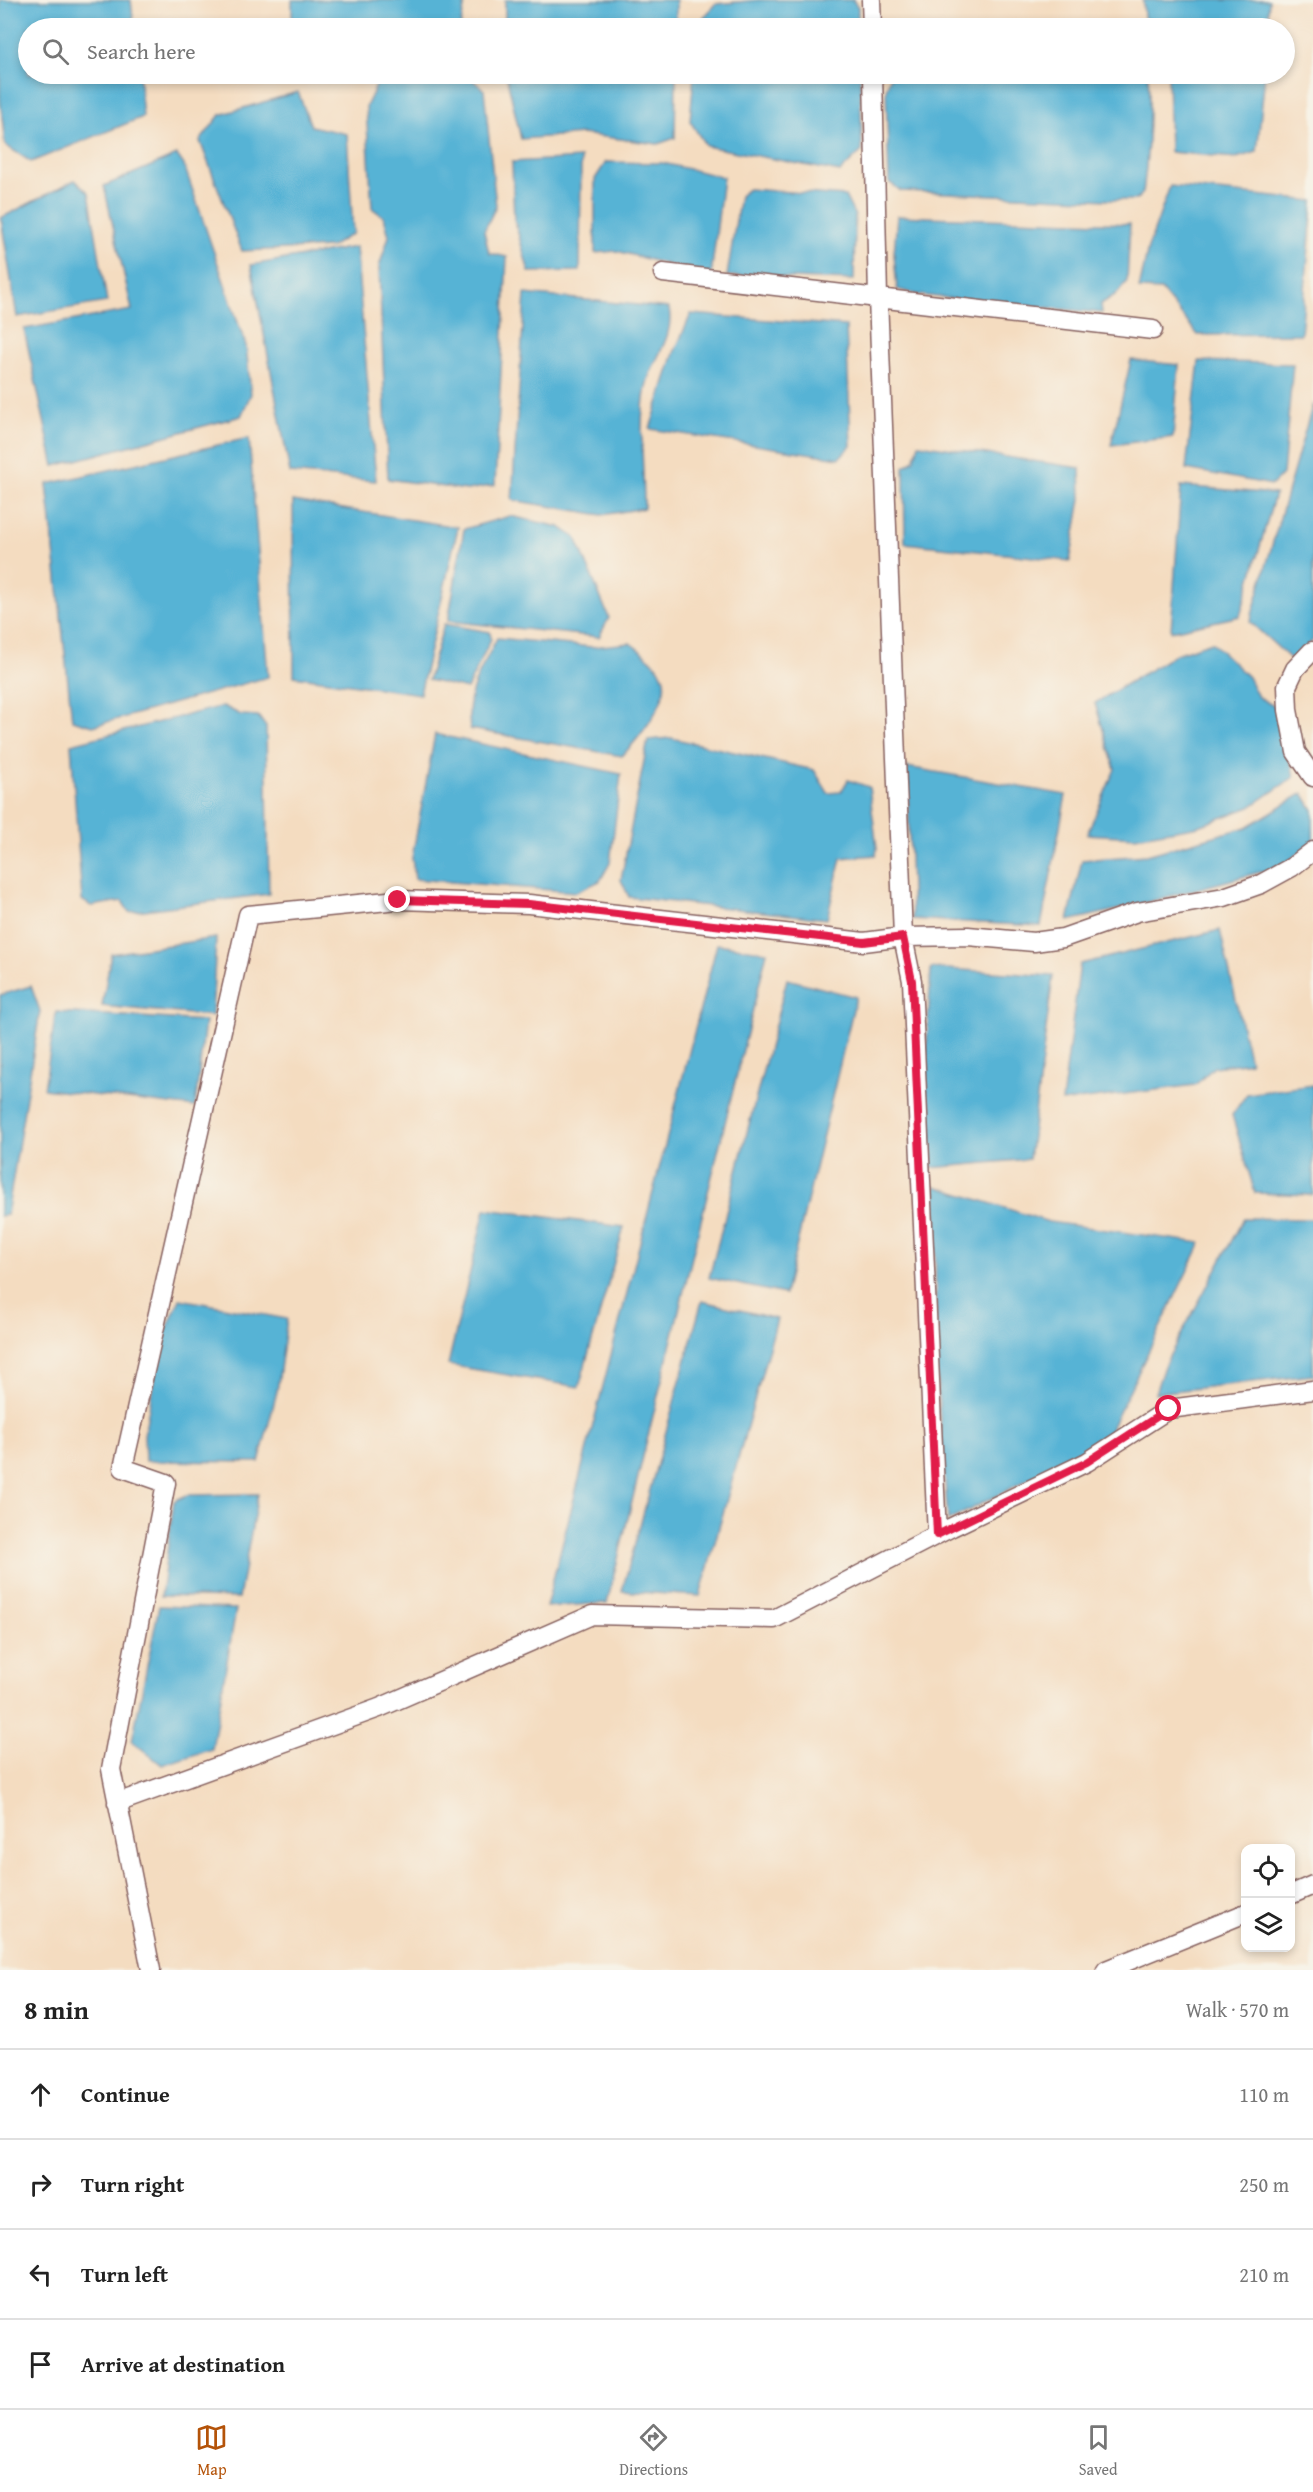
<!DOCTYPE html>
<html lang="en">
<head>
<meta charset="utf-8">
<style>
	body { margin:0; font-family:"Gentium Book Plus",serif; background:#f6f6f6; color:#222 }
	.controls { position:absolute; right:18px; bottom:18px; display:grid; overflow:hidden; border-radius:12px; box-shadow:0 3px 9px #0003 }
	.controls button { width:54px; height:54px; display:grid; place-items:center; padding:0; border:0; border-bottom:2px solid #e0e0e0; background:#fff; color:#222; font:30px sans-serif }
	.stop { position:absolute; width:18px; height:18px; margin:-14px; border:4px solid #e11d48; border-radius:50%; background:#fff }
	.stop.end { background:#e11d48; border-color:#fff; box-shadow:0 2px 6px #0008 }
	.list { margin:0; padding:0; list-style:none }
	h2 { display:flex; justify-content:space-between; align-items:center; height:78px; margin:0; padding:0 24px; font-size:26px }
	h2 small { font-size:20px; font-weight:400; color:#767676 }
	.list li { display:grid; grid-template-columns:39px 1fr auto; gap:18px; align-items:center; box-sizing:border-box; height:90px; padding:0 24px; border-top:2px solid #e0e0e0 }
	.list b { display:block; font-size:22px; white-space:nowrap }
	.list em { font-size:20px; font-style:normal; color:#767676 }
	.icon { flex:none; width:33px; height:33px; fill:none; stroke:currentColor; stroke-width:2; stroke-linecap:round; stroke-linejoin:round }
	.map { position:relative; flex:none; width:1313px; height:1970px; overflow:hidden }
	.search { position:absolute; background:#fff; box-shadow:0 3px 9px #0003; left:18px; right:18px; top:18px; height:66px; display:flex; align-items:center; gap:15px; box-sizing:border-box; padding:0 21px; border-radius:33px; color:#767676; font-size:22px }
	.sheet { height:438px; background:#fff }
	nav { display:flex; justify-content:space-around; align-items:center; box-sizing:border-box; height:84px; border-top:2px solid #e0e0e0; background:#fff; font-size:16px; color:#767676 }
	nav a { display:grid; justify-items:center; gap:3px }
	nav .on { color:#b45309 }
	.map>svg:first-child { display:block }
	.water { fill:#57b3d5; stroke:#506980; stroke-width:1.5 }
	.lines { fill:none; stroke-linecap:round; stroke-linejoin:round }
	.minor-casing { stroke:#86615f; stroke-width:21 }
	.minor { stroke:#fff; stroke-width:18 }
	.route { stroke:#e11d48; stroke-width:8 }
</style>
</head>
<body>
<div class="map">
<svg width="1313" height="1970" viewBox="0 0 1313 1970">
	<rect width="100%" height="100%" fill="#f7f3e8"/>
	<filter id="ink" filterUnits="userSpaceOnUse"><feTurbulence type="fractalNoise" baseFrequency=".0167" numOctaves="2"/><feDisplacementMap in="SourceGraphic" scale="12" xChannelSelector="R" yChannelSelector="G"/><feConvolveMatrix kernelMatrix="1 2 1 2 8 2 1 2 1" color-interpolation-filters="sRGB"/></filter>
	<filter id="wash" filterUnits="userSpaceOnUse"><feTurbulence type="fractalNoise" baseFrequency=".008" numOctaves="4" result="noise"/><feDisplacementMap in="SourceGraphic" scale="24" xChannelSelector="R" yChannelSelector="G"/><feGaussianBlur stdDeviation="1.35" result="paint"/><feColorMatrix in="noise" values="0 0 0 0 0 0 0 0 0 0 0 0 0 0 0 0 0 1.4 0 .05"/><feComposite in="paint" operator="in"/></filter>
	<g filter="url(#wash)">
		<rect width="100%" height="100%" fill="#f4dcc0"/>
		<path class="water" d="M0,0H131L134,28H28V74H139L143,117L31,162L5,145L0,97Z
			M292,0H465V3L460,28H292Z
			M505,0H676V28H505Z
			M760,0H853L858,7V28H698V25L715,4Z
			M1143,0H1269L1267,28H1155L1144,17Z
			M421,74H466L484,90L496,206L484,231L489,253L507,257L495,485L467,490L388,479L379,267L389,236L384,217L372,208L366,107L380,78Z
			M506,74H676L675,138L658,144L582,134L521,139Z
			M694,74H860L862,151L840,172L706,146L690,121Z
			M891,74L1039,76L1042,74H1148C1151,114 1148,154 1143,193L1136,200H1110L901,191L889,182L886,90Z
			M1168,74H1265L1257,152L1236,158L1170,152Z
			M298,92L311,126L347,134L353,233L331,247L242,251L200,141L220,115Z
			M177,155L184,165L246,346L251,394L241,416L54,466L24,329L132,310L104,186Z
			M581,158L580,271L529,272L514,219L512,162Z
			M606,162L663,163L723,177L711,276L617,251L595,253V179Z
			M75,180L89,193L107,302L17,317L1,218Z
			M1170,186L1313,201L1301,334L1198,335L1161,290L1139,289L1148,248Z
			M748,189L845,196L855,216L854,280L727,276L740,196Z
			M897,216L1130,224L1127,281L1118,293L1101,304L1102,313L918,295L897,289L894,254Z
			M356,247L376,481L290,473L251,265Z
			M525,294L669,308C675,340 652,358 646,387C638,426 644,467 644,508L602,515L512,500Z
			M691,314L846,326L851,446L839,458L650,429L674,353Z
			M1131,360L1179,365L1173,437L1111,445Z
			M1199,361L1293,364L1283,474L1272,485L1186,469Z
			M1313,403V640L1294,662L1250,622Z
			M249,438L268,677L93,726L72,720L47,484Z
			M919,444L1080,468L1081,499L1070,561L905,543L904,467L914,460Z
			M1181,486L1275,494L1240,616L1171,631Z
			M293,501L458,527L420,694L294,676Z
			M510,516L560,527L576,538L609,618L599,637L448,621L464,529Z
			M444,624L490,632L491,639L467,689L428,680Z
			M497,638L592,647L630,643C640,650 659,665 663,676C672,700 637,740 622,756L470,729C465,690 481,671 497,638Z
			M1212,642L1248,677L1258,697L1279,709L1294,777L1250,807L1199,826L1135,837L1087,834L1115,769L1095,703L1176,654Z
			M223,706L241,715L258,716L266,727L269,894L129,912L122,901L91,906L82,900L71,744Z
			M435,734L621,774L610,863L600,881L576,892L415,879L412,858Z
			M671,738L814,770L828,793L841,792L848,780L869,787L877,848L876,855L841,858L827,919L629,897L621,880L648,740Z
			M907,767L1066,795L1041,926L912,919Z
			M1303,793L1313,810V841L1283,866L1129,907L1068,921L1082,860L1147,855L1247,827Z
			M1220,930L1250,1062L1214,1067L1195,1085L1062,1102L1080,964Z
			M216,938L212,1016L102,1006L111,954Z
			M717,944L767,952L607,1603L546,1607Z
			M931,968L1053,976L1029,1159L920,1169Z
			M787,979L856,997L785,1294L709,1278Z
			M31,986L40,1011L7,1215L0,1216V995Z
			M56,1012L205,1021L195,1107L44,1089Z
			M1313,1085V1195L1255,1193L1232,1115L1247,1094Z
			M935,1186L1049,1222L1201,1243L1106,1439L948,1521L936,1369Z
			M485,1209L624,1227L579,1387L448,1365Z
			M1244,1218L1313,1219V1375L1155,1393L1164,1366Z
			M180,1299L287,1319L277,1391L259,1462L145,1461L144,1435L161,1342Z
			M702,1301L777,1319L700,1596L622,1591Z
			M258,1494L239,1598L161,1596L174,1501L187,1495Z
			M159,1606L236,1609L212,1749L162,1765L132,1741Z"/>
	</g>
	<g filter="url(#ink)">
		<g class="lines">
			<defs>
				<path id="minor" d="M871,0L872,28
					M663,273L878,298L873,74
					M1312,651L1295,669L1287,686L1288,710L1296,752L1313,777
					M937,1535L912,981L903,937L878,298L1153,330
					M117,1803L379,1708L592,1615L774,1619L952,1527L1087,1462L1169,1409L1313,1390
					M1290,1895L1313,1885
					M151,1970L111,1769L166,1483L123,1468L248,915L398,900L529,904L864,942L903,937L968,936L1034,942L1063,938L1137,912L1224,897L1261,884L1292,867L1313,851
					M1106,1970L1246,1913"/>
			</defs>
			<use href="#minor" class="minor-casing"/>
			<use href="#minor" class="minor"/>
		</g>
	</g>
	<g class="lines" filter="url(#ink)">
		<path class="route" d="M398,900L529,904L864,942L903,937L912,981L937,1535L1087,1462L1169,1409"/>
	</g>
</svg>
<div class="controls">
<button><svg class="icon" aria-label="locate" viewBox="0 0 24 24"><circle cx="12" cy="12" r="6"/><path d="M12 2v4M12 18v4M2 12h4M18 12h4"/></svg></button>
<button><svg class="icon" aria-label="layers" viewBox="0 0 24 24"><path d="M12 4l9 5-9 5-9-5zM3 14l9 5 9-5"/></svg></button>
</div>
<div class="stop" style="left:1169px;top:1409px"></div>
<div class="stop end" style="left:398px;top:900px"></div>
<div class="search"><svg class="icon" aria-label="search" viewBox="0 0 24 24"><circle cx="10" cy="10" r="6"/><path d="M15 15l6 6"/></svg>Search here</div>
</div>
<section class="sheet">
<h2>8 min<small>Walk · 570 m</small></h2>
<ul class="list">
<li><svg class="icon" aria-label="ahead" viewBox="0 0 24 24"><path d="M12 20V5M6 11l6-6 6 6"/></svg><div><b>Continue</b></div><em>110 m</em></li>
<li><svg class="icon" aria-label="right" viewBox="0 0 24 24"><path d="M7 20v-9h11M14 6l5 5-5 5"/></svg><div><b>Turn right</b></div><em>250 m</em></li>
<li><svg class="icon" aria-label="left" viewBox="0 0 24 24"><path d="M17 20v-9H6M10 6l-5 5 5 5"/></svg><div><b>Turn left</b></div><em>210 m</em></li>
<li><svg class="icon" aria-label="arrive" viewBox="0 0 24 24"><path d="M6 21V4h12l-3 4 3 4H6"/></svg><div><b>Arrive at destination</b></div></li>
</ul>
</section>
<nav>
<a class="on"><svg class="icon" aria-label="map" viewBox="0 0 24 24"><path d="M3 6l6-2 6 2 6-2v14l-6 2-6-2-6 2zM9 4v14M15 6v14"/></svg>Map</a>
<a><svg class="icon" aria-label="directions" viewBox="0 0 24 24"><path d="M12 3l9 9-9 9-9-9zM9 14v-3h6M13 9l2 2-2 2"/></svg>Directions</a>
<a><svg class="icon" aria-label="saved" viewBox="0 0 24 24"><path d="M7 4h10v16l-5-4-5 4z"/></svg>Saved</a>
</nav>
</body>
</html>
